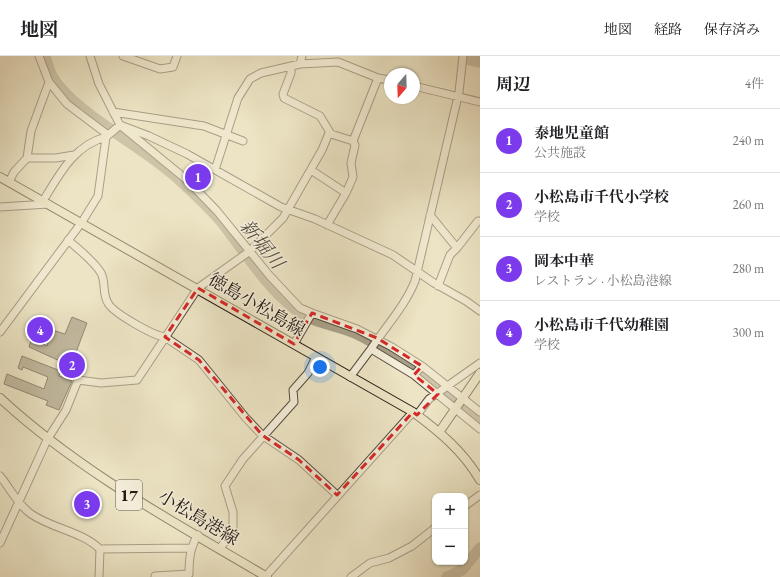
<!DOCTYPE html>
<html lang="ja">
<head>
<meta charset="utf-8">
<style>
	body { margin:0; font-family:"EB Garamond","Noto Serif JP",serif; background:#f6f6f6; color:#202124 }
	.controls { position:absolute; right:12px; bottom:12px; display:grid; overflow:hidden; border-radius:8px; box-shadow:0 1px 3px #0004 }
	.controls button { width:36px; height:36px; display:grid; place-items:center; padding:0; border:0; border-bottom:1px solid #e0e0e0; background:#fff; color:#202124; font:20px sans-serif }
	.compass { position:absolute; left:384px; top:12px; width:36px; height:36px; border-radius:50%; background:#fff; box-shadow:0 1px 3px #0004; rotate:199deg }
	.you { position:absolute; left:320px; top:311px; width:14px; height:14px; margin:-10px; border:3px solid #fff; border-radius:50%; background:#1a73e8; box-shadow:0 0 0 6px #1a73e833 }
	.badge { display:grid; place-items:center; width:26px; height:26px; border-radius:50%; background:#7c3aed; color:#fff; font-size:13px; font-weight:700 }
	.pin { position:absolute; translate:-50% -50%; border:2px solid #fff; box-shadow:0 1px 4px #0006 }
	.list { margin:0; padding:0; list-style:none }
	h2 { display:flex; justify-content:space-between; align-items:center; height:52px; margin:0; padding:0 16px; font-size:17px }
	h2 small { font-size:13px; font-weight:400; color:#757577 }
	.list li { display:grid; grid-template-columns:26px 1fr auto; gap:12px; align-items:center; box-sizing:border-box; height:64px; padding:0 16px; border-top:1px solid #e0e0e0 }
	.list b { display:block; font-size:15px; white-space:nowrap }
	.list p { margin:0; font-size:13px; white-space:nowrap; color:#757577 }
	.list em { font-size:13px; font-style:normal; color:#757577 }
	.map { position:relative; flex:none; width:480px; height:521px; overflow:hidden }
	header { display:flex; align-items:center; gap:24px; box-sizing:border-box; height:56px; padding:0 20px; background:#fff; border-bottom:1px solid #e0e0e0 }
	header strong { font-size:19px }
	nav { display:flex; gap:22px; margin-inline-start:auto; font-size:14px }
	main { display:flex }
	aside { flex:1; background:#fff }
	.map>svg:first-child { display:block }
	.lines { fill:none; stroke-linecap:round; stroke-linejoin:round }
	.river { stroke:#a89f87; stroke-width:11 }
	.building { fill:#8c836f; stroke:#251a12 }
	.minor-casing { stroke:#574c3e; stroke-width:9 }
	.major-casing { stroke:#251a12; stroke-width:10 }
	.minor { stroke:#f3edd9; stroke-width:7 }
	.major { stroke:#ece4c4; stroke-width:8 }
	.marked { fill:none; stroke:#d62828; stroke-width:3; stroke-dasharray:8 5; stroke-linejoin:round }
	.labels { text-anchor:middle; dominant-baseline:central; stroke-width:3; stroke-linejoin:round; paint-order:stroke }
	.shield { fill:#f3edd9; stroke:#63594e; stroke-width:1 }
	.shield-label { font-size:17px; font-weight:bold; fill:#251a12 }
	.street-label { font-size:18px; fill:#251a12; stroke:#f3edd9 }
	.water-label { font-size:19px; font-style:italic; fill:#594f41; stroke:#f3edd9 }
</style>
</head>
<body>
<header>
<strong>地図</strong>
<nav><a>地図</a><a>経路</a><a>保存済み</a></nav>
</header>
<main>
<div class="map">
<svg width="480" height="521" viewBox="0 0 480 521">
	<rect width="100%" height="100%" fill="#ece4c4"/>
	<filter id="stains"><feTurbulence type="fractalNoise" baseFrequency=".005" numOctaves="4"/><feColorMatrix values="0 0 0 0 .2 0 0 0 0 .09 0 0 0 0 .02 0 0 0 .5 -.17"/></filter>
	<radialGradient id="worn" r=".72"><stop offset=".6" stop-color="#630" stop-opacity="0"/><stop offset="1" stop-color="#630" stop-opacity=".3"/></radialGradient>
	<g class="lines">
		<path class="river" d="M45,0C47,7 49,14 52,20C75,58 141,89 176,121C192,136 209,151 223,168C245,196 266,231 295,253C313,268 338,269 359,279C403,301 443,331 480,364
			M466,3L480,6
			M447,521L462,514L480,492"/>
	</g>
	<path class="building" d="M72,261L87,267L72,307L63,304L62,306L29,291L32,282L47,290L52,274L65,278Z
		M22,300L58,314L60,316L59,320L72,325L59,354L46,349L48,345L4,328L7,318L44,333L48,321L23,311L22,314L18,312Z"/>
	<g class="lines">
		<defs>
			<path id="minor" d="M90,0L99,28L120,69L149,80L187,98L281,151L315,163L393,199L434,227L466,245L480,255
				M123,0L160,13L173,11L177,0
				M300,8L302,0
				M291,10V17L283,38L284,42L320,60L331,78L353,85L378,22
				M49,26L67,48L108,79
				M414,30L480,46
				M113,56L204,70L243,85
				M27,102L31,75L49,26L39,0
				M215,114L238,42L250,23L261,17L300,8L338,6L378,22L390,24
				M311,114L346,137L327,169
				M9,126L14,116L27,102H56L74,99
				M346,137L353,121L351,107L355,89L353,85
				M43,145C59,119 74,89 106,81
				M0,151L48,148
				M430,159L457,192L478,165H480
				M68,184C78,193 94,205 101,217C106,226 102,238 108,247C113,257 154,280 165,281L199,304L245,361L262,379L299,404L337,439
				M438,230L450,199L457,192
				M0,276L82,166L98,140L106,81L120,69L187,124L217,155L269,219L300,252L312,257L357,273L392,291L422,310L480,356
				M294,288L312,257
				M371,293C386,270 405,250 415,225L459,36L463,0
				M414,319L480,373
				M350,321L371,293L414,319L422,310
				M417,359L429,343L480,307
				M0,420C10,432 17,448 31,458C53,473 81,475 100,493L191,492
				M465,450L480,439
				M0,487L47,384L66,354L78,324L101,327L137,324L198,232L250,195L283,162L322,94L329,77
				M220,492L233,476V456L225,430L243,403L294,346L293,334L308,317L316,301
				M155,520L189,518C189,504 190,491 198,479
				M99,521L100,493
				M265,521L413,356
				M351,521L370,507L389,502L412,490L435,472"/>
			<path id="major" d="M0,121L413,356C440,376 463,395 480,424
				M0,342C80,416 174,466 267,521
				M440,375L480,317"/>
		</defs>
		<use href="#minor" class="minor-casing"/>
		<use href="#major" class="major-casing"/>
		<use href="#minor" class="minor"/>
		<use href="#major" class="major"/>
	</g>
	<path d="M0 0H480V521H0ZM198,232L294,288L312,257L377,282L422,310L414,319L438,338L417,359L413,356L337,439L299,404L262,379L199,304L165,281Z" fill="#ece4c4" fill-opacity=".55" fill-rule="evenodd"/>
	<path class="marked" d="M198,232L294,288L312,257L377,282L422,310L414,319L438,338L417,359L413,356L337,439L299,404L262,379L199,304L165,281Z"/>
	<g class="labels">
		<rect class="shield" x="116" y="424" width="26" height="30" rx="3"/>
		<g class="shield-label">
			<text x="129" y="439">17</text>
		</g>
		<g class="street-label">
			<text transform="translate(257 248) rotate(30)">徳島小松島線</text>
			<text transform="translate(199 461) rotate(31)">小松島港線</text>
		</g>
		<g class="water-label">
			<text transform="translate(262 188) rotate(51)">新堀川</text>
		</g>
	</g>
	<rect width="100%" height="100%" filter="url(#stains)"/>
	<rect width="100%" height="100%" fill="url(#worn)"/>
</svg>
<div class="controls">
<button>+</button>
<button>−</button>
</div>
<svg class="compass" viewBox="-18 -18 36 36"><path d="M0-13l5 13h-10z" fill="#e53935"/><path d="M0 13l5-13h-10z" fill="#757577"/></svg>
<div class="you"></div>
<div class="pin badge" style="left:198px;top:121px">1</div>
<div class="pin badge" style="left:72px;top:309px">2</div>
<div class="pin badge" style="left:87px;top:448px">3</div>
<div class="pin badge" style="left:40px;top:274px">4</div>
</div>
<aside>
<h2>周辺<small>4件</small></h2>
<ul class="list">
<li><span class="badge">1</span><div><b>泰地児童館</b><p>公共施設</p></div><em>240 m</em></li>
<li><span class="badge">2</span><div><b>小松島市千代小学校</b><p>学校</p></div><em>260 m</em></li>
<li><span class="badge">3</span><div><b>岡本中華</b><p>レストラン · 小松島港線</p></div><em>280 m</em></li>
<li><span class="badge">4</span><div><b>小松島市千代幼稚園</b><p>学校</p></div><em>300 m</em></li>
</ul>
</aside>
</main>
</body>
</html>
